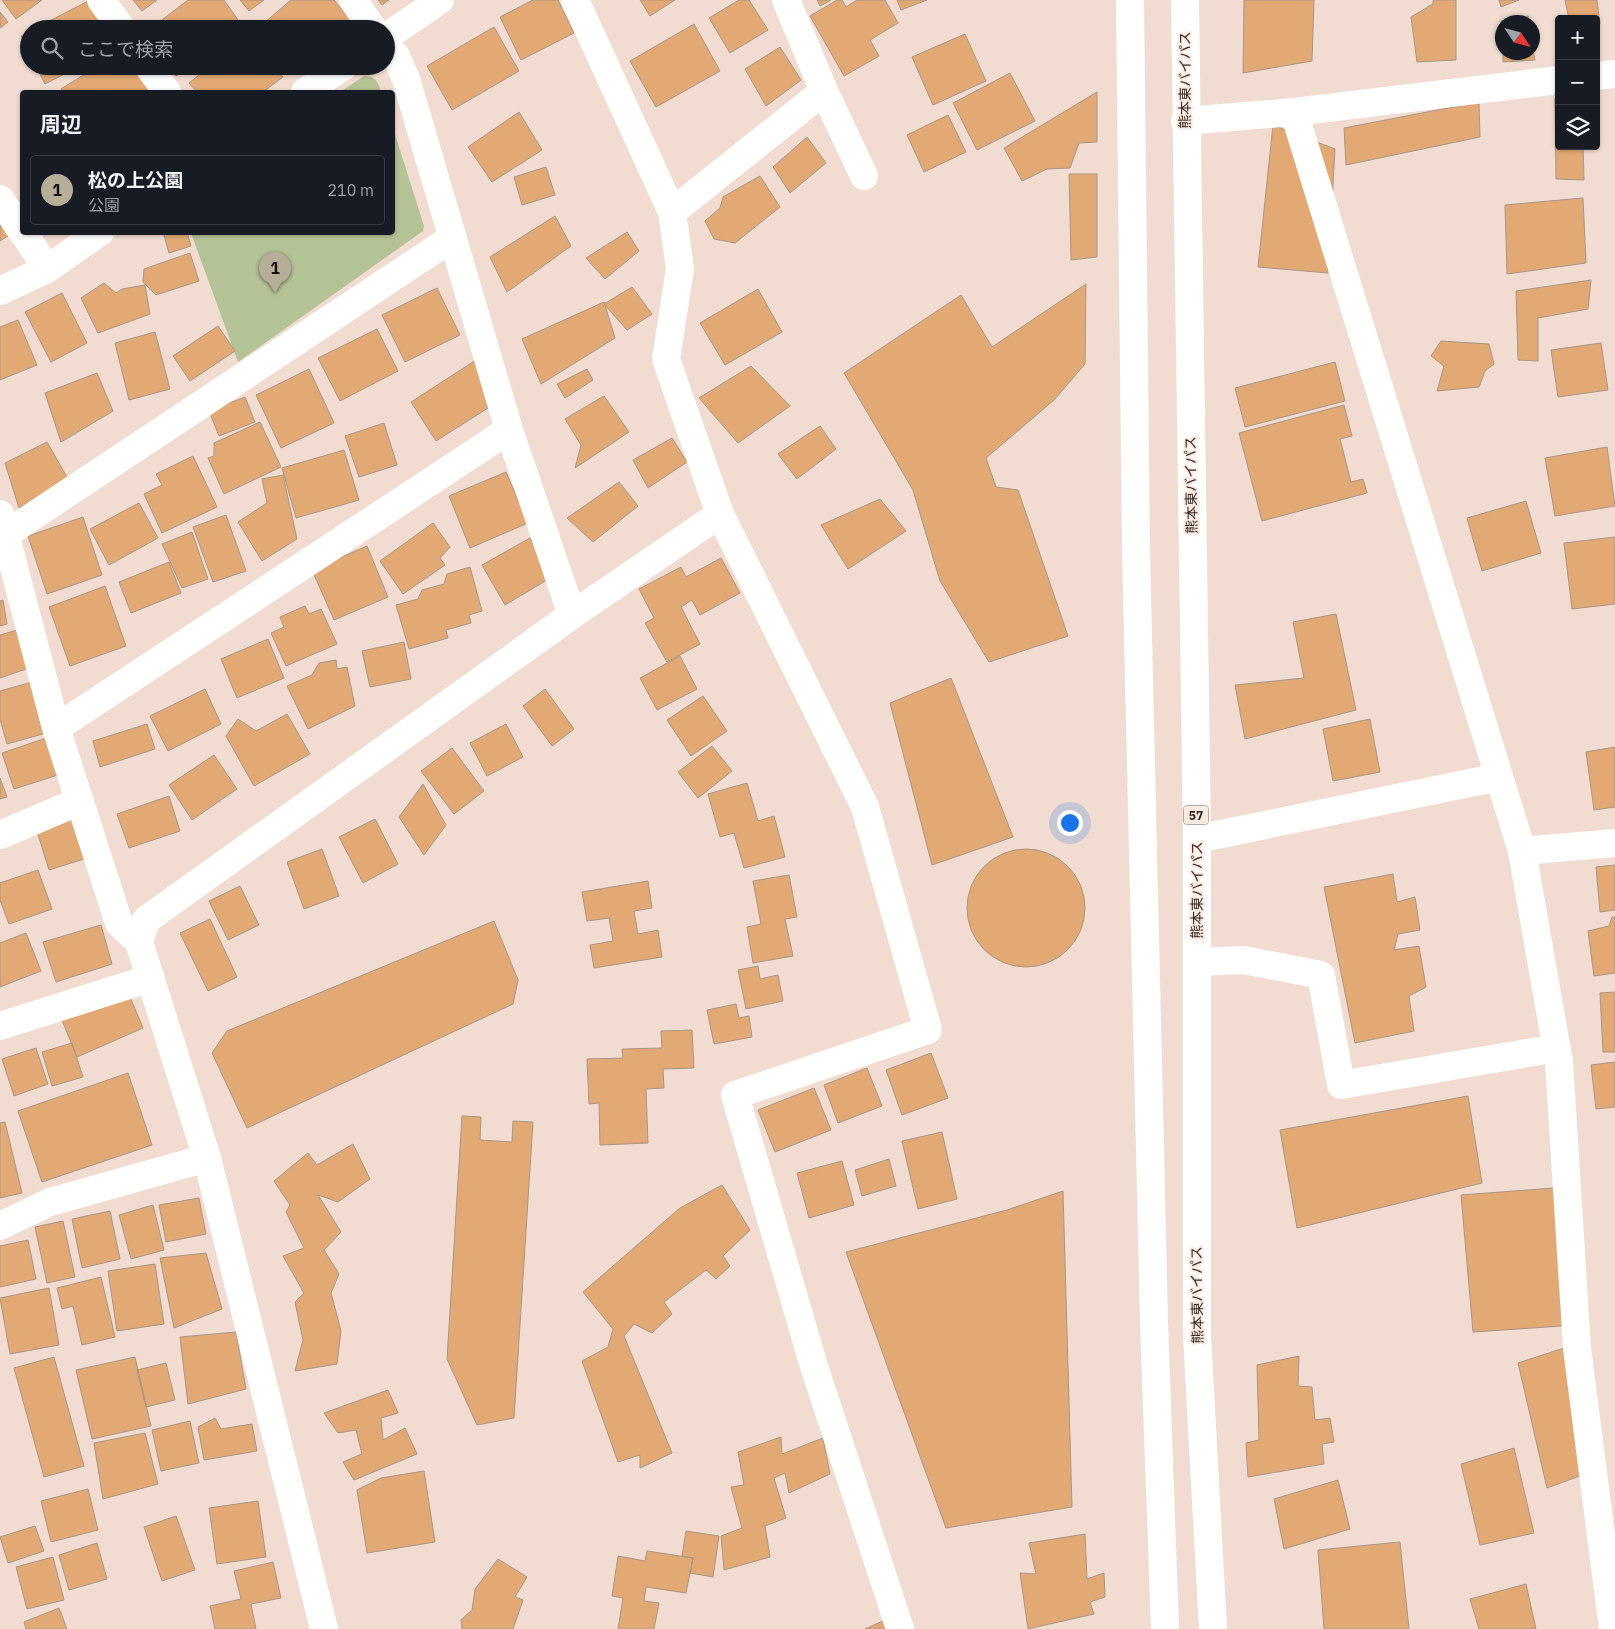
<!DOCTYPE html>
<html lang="ja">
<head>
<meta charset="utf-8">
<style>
	body { margin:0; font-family:"IBM Plex Sans","Noto Sans JP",sans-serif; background:#20242c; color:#f1f3f6 }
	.controls { position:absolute; right:15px; top:15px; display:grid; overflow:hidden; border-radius:5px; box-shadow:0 1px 4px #0004 }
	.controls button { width:45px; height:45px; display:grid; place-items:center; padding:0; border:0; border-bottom:1px solid #363941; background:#171b24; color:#f1f3f6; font:25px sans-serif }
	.compass { position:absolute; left:1495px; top:15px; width:45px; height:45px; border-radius:50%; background:#171b24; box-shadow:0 1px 4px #0004; rotate:126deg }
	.you { position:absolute; left:1069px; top:822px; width:18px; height:18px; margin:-12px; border:4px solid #fff; border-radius:50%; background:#1a73e8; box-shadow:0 0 0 8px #1a73e833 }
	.badge { display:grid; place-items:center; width:32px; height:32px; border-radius:50%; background:#b6ae99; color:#111; font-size:16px; font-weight:700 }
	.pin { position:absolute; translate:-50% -41px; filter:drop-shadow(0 1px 2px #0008) }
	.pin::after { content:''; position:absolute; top:26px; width:18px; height:15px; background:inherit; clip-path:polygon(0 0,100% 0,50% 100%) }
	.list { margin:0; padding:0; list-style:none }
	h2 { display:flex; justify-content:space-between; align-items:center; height:65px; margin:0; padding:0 20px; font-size:21px }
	h2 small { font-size:16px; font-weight:400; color:#9ea1a6 }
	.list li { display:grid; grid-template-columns:32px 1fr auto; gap:15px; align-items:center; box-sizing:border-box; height:70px; margin:0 10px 10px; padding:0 10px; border:1px solid #363941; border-radius:5px }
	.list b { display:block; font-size:19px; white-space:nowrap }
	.list p { margin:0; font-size:16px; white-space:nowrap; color:#9ea1a6 }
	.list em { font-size:16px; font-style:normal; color:#9ea1a6 }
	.icon { flex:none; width:28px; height:28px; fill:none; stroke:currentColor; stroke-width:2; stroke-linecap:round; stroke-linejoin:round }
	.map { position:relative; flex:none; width:1615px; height:1629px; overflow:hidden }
	.search { position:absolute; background:#171b24; box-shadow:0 1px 4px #0004; left:20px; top:20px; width:375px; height:55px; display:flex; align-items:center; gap:12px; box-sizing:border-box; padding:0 18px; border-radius:28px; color:#9ea1a6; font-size:19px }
	.panel { position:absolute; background:#171b24; box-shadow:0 1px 4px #0004; left:20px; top:90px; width:375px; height:145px; border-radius:5px }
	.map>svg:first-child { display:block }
	.green { fill:#b4c395 }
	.building { fill:#e3a974; stroke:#a79687 }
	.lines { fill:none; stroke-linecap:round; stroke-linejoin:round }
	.minor { stroke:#fff; stroke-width:28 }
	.trunk { stroke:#fff; stroke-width:28 }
	.labels { text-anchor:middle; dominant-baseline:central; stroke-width:4; stroke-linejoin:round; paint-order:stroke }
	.shield { fill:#fceae1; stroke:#6e625d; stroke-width:1 }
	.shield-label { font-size:12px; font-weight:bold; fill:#312824 }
	.street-label { font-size:14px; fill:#312824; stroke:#fceae1 }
</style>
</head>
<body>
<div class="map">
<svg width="1615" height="1629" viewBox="0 0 1615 1629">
	<rect width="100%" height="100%" fill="#f2dcd1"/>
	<path class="green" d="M364,76C376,76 378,82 381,92H340Z
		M393,128L424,226L423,231L238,362L191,233L392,232Z"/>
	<path class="building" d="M2,0H42L16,19Z
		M90,0L111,29H34Z
		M133,0H157L142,11Z
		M188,0H224L243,27L240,29H150Z
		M240,0H264L249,11Z
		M291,0H334L350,19L338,29H257Z
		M378,0H389L382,5Z
		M533,0H558L574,33L521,60L500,17Z
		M640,0H675L650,16Z
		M739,0H749L768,30L730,53L709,18Z
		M817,0H831L820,6Z
		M837,0H842L846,7L857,0H885L898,23L870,40L879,56L844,76L810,16Z
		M897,0H927L901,10Z
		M1244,0H1314L1312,61L1243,73Z
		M1433,0H1456V60L1417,62L1411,17L1433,4Z
		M1499,0H1519L1501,7Z
		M1565,0H1597L1600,24L1596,25V19H1569Z
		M0,12L8,22L0,28Z
		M1528,16L1529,22H1502V50L1501,21Z
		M694,24L720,71L656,107L630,61Z
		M494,27L519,71L452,110L427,66Z
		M29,32V52L21,36Z
		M965,34L986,81L933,105L912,57Z
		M1532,46L1535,60L1503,62V52H1532Z
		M780,47L801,80L766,106L745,69Z
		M36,66H80L45,84Z
		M98,66H134L150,92H63L61,89Z
		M169,66H190L176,76Z
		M210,66H275L283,77L263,92H197L189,83Z
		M1010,73L1035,121L977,150L953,103Z
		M1097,92V142L1079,143L1070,168L1047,169L1022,181L1004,148Z
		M1559,97V146H1583L1584,180L1556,179L1555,98Z
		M1479,102L1480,137L1346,165L1344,128Z
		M519,112L542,150L492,182L468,147Z
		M948,115L966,152L924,172L907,135Z
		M1273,125L1335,149L1328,273L1258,267Z
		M807,137L826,163L790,193L773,167Z
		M546,167L555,195L522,205L514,177Z
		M1069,174H1097V257L1071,260Z
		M760,176L780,207L735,243L714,239L705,221L720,208L723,197Z
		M1583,198L1586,263L1507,274L1505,205Z
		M555,216L571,246L507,292L490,257Z
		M0,217L11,234L0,241Z
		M163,232H187L191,246L169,253Z
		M627,232L639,251L605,279L586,258Z
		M190,253L199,281L156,295L143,282L144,269Z
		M1591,280L1588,309L1538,318V361L1518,360L1516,291Z
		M104,283L116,293L122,289L145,285L150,314L98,333L81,298Z
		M1086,284L1085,364L1054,400L986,458L996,487L1018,490L1068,636L989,662L940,581L913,490L844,373L961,295L992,347Z
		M632,287L652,314L627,330L604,304Z
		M437,288L460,335L405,362L382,315Z
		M758,289L782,332L725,365L700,323Z
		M62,293L87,343L51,362L25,312Z
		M604,302L615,338L541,384L522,339Z
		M18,320L37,365L0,380V327Z
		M218,326L235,351L190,381L173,356Z
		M377,329L398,371L340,401L318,358Z
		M155,332L170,389L129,400L115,343Z
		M1441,341L1489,344L1494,364L1485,371L1479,387L1437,391L1444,366L1431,356Z
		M1601,343L1608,390L1558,397L1551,350Z
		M476,360L488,408L436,441L411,402Z
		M1335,362L1345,401L1245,427L1235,388Z
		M751,366L790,406L738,443L699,398Z
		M309,369L334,423L281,448L256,395Z
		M587,369L593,380L565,398L557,384Z
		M97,373L113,411L61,442L45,393Z
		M604,396L629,432L575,468L581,445L565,419Z
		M245,397L255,422L219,436L209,411Z
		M1344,405L1352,436L1340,439L1351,482L1363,479L1367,493L1262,521L1239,433Z
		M260,422L281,467L224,494L208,458L214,456V443Z
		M384,423L397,465L359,477L345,436Z
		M820,426L836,449L797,479L778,454Z
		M672,438L687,462L648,488L633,460Z
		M47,442L68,479L19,508L5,463Z
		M1607,447L1615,506L1555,516L1545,458Z
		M344,450L359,500L296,518L282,468Z
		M193,456L217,507L162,533L144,494L162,485L156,474Z
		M506,472L528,523L470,548L449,496Z
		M283,475L297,539L262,561L238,522L267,503L262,479Z
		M619,482L638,506L593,542L567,518Z
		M880,499L906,531L848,569L821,525Z
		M1526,501L1541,553L1482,571L1467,518Z
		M139,503L158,538L109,565L90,529Z
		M226,515L246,571L213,582L193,527Z
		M83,517L102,575L47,594L28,536Z
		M433,523L450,547L440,558L445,565L403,594L380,561Z
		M192,532L208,579L182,588L162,544Z
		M1615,537V604L1572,609L1564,543Z
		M530,538L552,577L505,605L482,565Z
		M367,546L388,597L334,620L312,570Z
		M721,558L740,593L700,615L692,600L681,607L700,644L667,662L645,623L654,618L639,589L681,567L686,577Z
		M169,562L181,593L131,613L119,582Z
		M470,567L482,611L469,615L471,623L446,630L448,638L409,649L396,605L418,599L422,590L444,584L447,574Z
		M105,586L126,646L70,666L49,607Z
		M3,600L7,624L0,626V601Z
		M305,606L309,614L321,609L337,644L286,666L271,633L284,627L280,617Z
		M1336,614L1356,710L1245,739L1235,685L1304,678L1293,622Z
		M17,630L29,668L0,678V635Z
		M268,639L284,678L237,698L221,659Z
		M404,642L411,679L370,687L362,651Z
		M680,656L697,689L657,710L640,678Z
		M336,660L337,669L347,667L355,706L308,729L287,686L312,675L319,663Z
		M951,678L1013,837L932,865L890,703Z
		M36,681L50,732L7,744L0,719V691Z
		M205,689L221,724L168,751L150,716Z
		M545,689L574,729L552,746L523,706Z
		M703,696L727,731L691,756L667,720Z
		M287,714L310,754L254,786L226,736L238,719L256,731Z
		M1370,719L1380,772L1333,781L1323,729Z
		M147,724L155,749L100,767L93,741Z
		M506,724L523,757L487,776L470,743Z
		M49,737L61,774L14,789L2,753Z
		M712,746L732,771L698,798L678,772Z
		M1615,747V807L1594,810L1586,752Z
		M452,748L484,791L454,814L421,771Z
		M214,755L237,789L192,820L169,785Z
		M0,778L7,797L0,799Z
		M747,783L758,821L774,816L785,857L744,868L734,833L720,837L708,794Z
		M423,784L446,825L424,855L399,817Z
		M169,796L180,831L129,848L117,814Z
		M73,816L87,858L49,870L36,828Z
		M375,819L398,864L363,883L339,837Z
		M967 908a59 59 0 1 1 118 0a59 59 0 1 1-118 0Z
		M322,849L339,896L304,909L287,862Z
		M1615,865V910L1600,912L1596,867Z
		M38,870L52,909L9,924L0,900V883Z
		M1393,874L1397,902L1415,897L1420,930L1398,934L1394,950L1419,946L1426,987L1409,996L1414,1031L1355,1043L1324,887Z
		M789,875L797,917L785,919L793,956L753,963L747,927L761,924L753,881Z
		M648,881L652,908L634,911L638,934L658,930L662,957L594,968L590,945L613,941L609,918L587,921L582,892Z
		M240,886L259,925L228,940L209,901Z
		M1612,917H1615V973L1594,976L1588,931L1609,926Z
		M210,919L237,977L208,991L180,933Z
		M494,921L518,980L513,1004L247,1128L212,1053L227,1031Z
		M101,925L112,964L56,982L43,942Z
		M26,933L41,971L0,987V943Z
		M758,966L760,979L778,975L783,1001L746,1009L738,970Z
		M128,992L143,1028L77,1057L62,1020Z
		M1615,992V1052H1603L1600,993Z
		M736,1004L739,1018L749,1016L752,1037L714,1044L707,1010Z
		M692,1030L694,1068L663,1069L664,1088L646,1089L648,1143L600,1145L599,1103L589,1104L587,1059L623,1058L622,1049L662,1048L661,1031Z
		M72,1043L83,1077L52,1086L42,1052Z
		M36,1048L48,1084L14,1096L2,1059Z
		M931,1053L948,1098L902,1115L886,1070Z
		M1615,1062V1107L1596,1109L1591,1065Z
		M867,1068L882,1106L838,1123L824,1085Z
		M128,1073L152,1145L42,1182L18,1111Z
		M814,1088L831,1130L775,1152L758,1110Z
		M1468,1096L1482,1183L1297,1228L1280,1130Z
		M462,1116L481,1117L480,1140L512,1142L513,1121L533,1122L514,1418L477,1425L447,1359Z
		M5,1122L22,1193L0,1198V1123Z
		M942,1132L957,1199L918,1209L902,1141Z
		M353,1144L370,1179L338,1202L318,1195L341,1232L324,1250L339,1274L331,1293L341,1331L337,1364L295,1371L303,1340L295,1302L304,1293L283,1256L304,1248L286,1212L290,1205L274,1181L308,1153L317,1165Z
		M889,1159L896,1186L862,1196L855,1170Z
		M842,1161L854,1205L809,1218L797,1173Z
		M722,1185L750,1230L723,1256L730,1266L716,1279L706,1270L664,1302L672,1314L652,1333L634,1324L624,1336L672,1453L640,1468V1455L618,1462L582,1361L608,1347L613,1329L583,1292L680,1208Z
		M1554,1188L1562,1326L1473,1332L1461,1195Z
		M1063,1191L1072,1507L946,1528L846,1252L1007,1210Z
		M199,1198L206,1234L166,1242L159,1205Z
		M153,1205L164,1250L131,1259L119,1215Z
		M110,1211L120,1259L82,1268L72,1219Z
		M63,1221L75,1277L47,1283L35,1227Z
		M28,1240L36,1279L0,1287V1246Z
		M206,1253L222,1309L174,1328L160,1258Z
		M155,1264L164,1324L117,1331L108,1271Z
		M101,1277L115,1337L82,1345L73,1306L62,1309L57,1288Z
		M49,1288L59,1345L10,1354L0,1298Z
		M236,1332L246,1389L188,1404L180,1337Z
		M1564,1348L1593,1471L1547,1488L1518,1363Z
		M1299,1356L1298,1386L1312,1387L1315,1420L1330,1418L1334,1442L1322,1444L1324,1464L1248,1477L1246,1443L1259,1440L1257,1365Z
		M54,1357L84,1466L44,1477L14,1368Z
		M135,1357L151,1426L92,1439L76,1370Z
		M166,1363L175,1400L146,1407L137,1370Z
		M388,1390L398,1413L381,1418L383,1440L405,1428L417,1454L354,1480L343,1462L362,1454L356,1430L338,1433L324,1413Z
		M215,1418L221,1429L252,1424L257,1451L204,1460L198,1427Z
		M190,1421L199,1463L161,1471L152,1430Z
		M145,1433L158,1484L103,1499L94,1443Z
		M781,1437L782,1454L823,1438L830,1474L789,1493L785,1473L774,1478L786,1518L765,1526L770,1557L724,1570L721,1536L742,1528L731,1487L744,1485L738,1452Z
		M1514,1448L1534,1533L1480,1545L1461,1464Z
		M424,1471L435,1542L367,1553L357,1490L381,1478Z
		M1338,1480L1350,1529L1284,1549L1274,1499Z
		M88,1489L98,1530L51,1542L41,1501Z
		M258,1501L266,1557L217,1564L209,1508Z
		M176,1516L195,1570L162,1581L144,1527Z
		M35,1526L44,1551L8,1563L0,1537Z
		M686,1531L719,1536L713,1577L690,1573L693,1558L682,1556Z
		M1085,1534L1087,1579L1104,1573L1105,1597L1090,1602L1094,1614L1028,1629L1020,1573L1036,1574L1029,1543Z
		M1400,1542L1409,1629H1324L1318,1550Z
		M97,1543L107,1579L69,1590L59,1555Z
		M647,1551L693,1558L686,1593L646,1587L644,1601L659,1603L654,1629H618L623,1598L612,1596L618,1556L645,1561Z
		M53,1557L64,1600L27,1609L16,1567Z
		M498,1559L527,1577L515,1597L523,1600L513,1629H462L461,1620L472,1610L475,1589Z
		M273,1562L281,1598L251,1604L256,1629H215L210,1606L241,1599L234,1571Z
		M1526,1584L1536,1629H1479L1470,1599Z
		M59,1608L67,1629H26L24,1622Z
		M885,1620L889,1629H865Z"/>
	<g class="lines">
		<path class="minor" d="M101,0L122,29
			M353,0L373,29
			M575,0L672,212L680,269L666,359L720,514
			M786,0L824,91L864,176
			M386,37L440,0
			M386,46L396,56L406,79L509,430L572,615
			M148,66L167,92
			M1596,76L1615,74
			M305,92L344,66
			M1294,112L1522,851L1559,1062L1577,1348L1613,1629
			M1185,121L1294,112L1559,80
			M0,199L22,232
			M672,212L824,91
			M23,232L47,269
			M0,291L47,269L100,232
			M0,514L56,728L119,923L139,942L207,1158L324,1629
			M6,534L452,238
			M56,728L509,430
			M0,835L80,801
			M1197,839L1499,777
			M1522,851L1615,843
			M139,942L146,920L572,615L720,514L865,807L928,1030L735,1095L813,1363L900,1629
			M1197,962L1244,960L1321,975L1341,1085L1557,1048
			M0,1026L151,978
			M0,1226L50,1202L207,1158"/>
		<path class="trunk" d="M1130,0L1136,550L1154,1322L1165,1629
			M1185,0L1197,839V1335L1213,1629"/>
	</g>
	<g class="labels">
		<rect class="shield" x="1183.5" y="805.5" width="25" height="19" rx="4"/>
		<g class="shield-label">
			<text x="1196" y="815">57</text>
		</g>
		<g class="street-label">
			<text transform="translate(1185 80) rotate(-90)">熊本東バイパス</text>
			<text transform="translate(1191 485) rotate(-91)">熊本東バイパス</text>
			<text transform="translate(1197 890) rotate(-90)">熊本東バイパス</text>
			<text transform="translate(1197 1295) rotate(-91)">熊本東バイパス</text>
		</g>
	</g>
</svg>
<div class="controls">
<button>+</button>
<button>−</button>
<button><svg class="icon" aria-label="layers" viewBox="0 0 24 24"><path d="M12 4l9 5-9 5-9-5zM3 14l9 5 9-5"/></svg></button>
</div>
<svg class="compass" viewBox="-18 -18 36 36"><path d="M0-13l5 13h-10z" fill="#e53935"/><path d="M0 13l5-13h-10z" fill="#9ea1a6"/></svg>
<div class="you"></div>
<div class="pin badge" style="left:275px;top:293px">1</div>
<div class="search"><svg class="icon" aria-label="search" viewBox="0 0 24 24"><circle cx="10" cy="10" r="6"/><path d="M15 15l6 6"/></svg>ここで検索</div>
<section class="panel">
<h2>周辺<small></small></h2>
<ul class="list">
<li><span class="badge">1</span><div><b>松の上公園</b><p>公園</p></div><em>210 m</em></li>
</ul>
</section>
</div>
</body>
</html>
